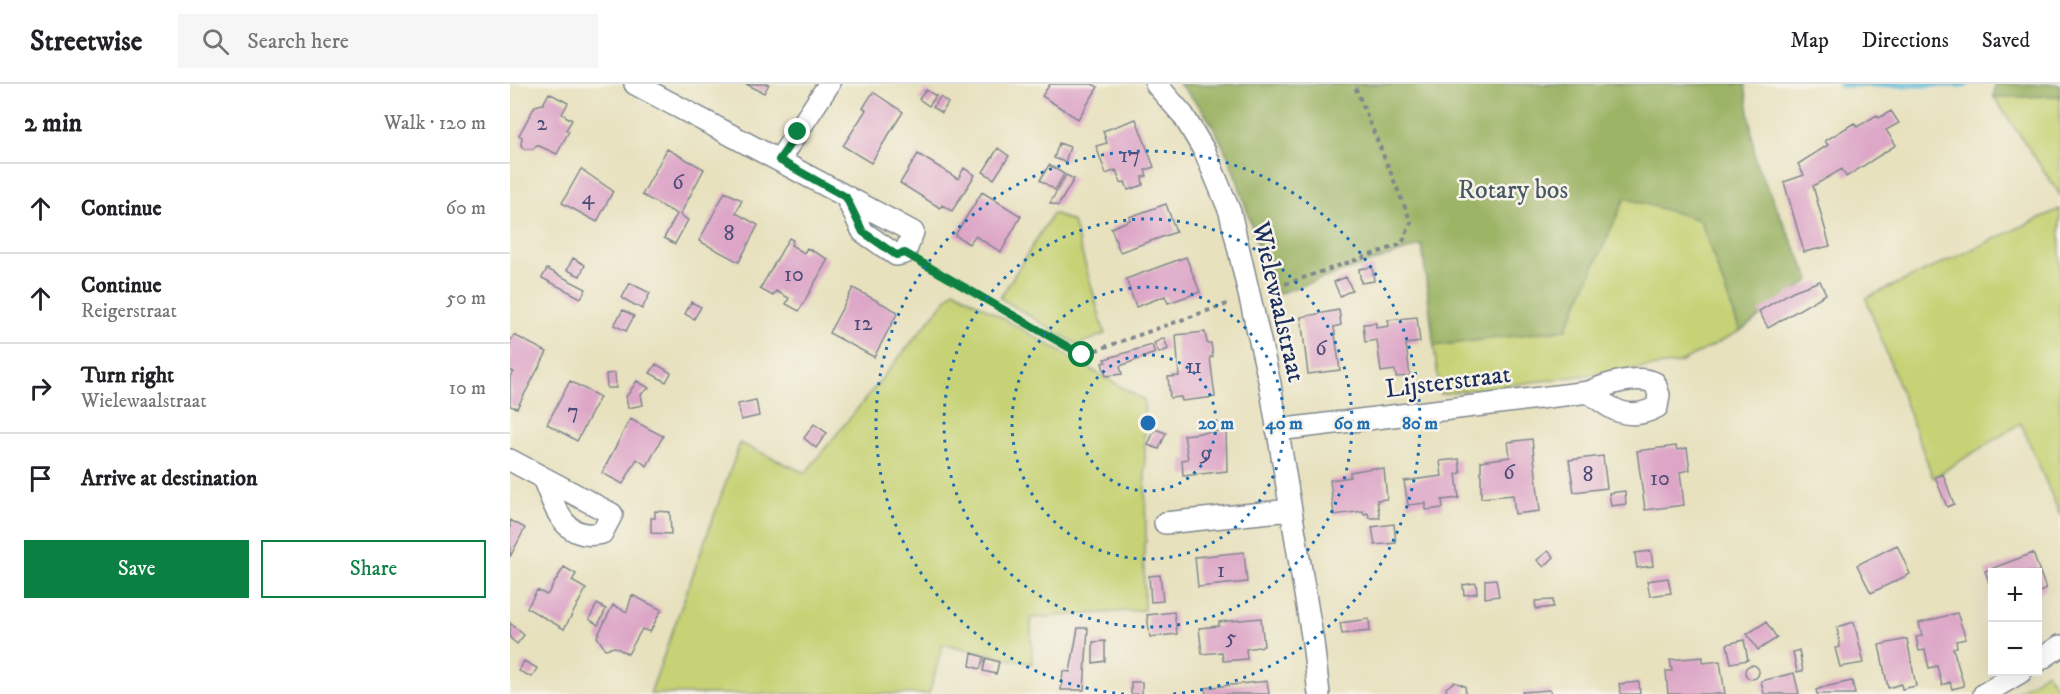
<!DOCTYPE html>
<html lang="en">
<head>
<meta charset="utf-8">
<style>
	body { margin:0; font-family:"IM FELL DW Pica",serif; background:#f6f6f6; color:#202124 }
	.controls { position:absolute; right:18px; bottom:18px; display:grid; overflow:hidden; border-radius:0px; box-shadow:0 6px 24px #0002 }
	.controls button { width:54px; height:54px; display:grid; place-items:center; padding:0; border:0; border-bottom:2px solid #e0e0e0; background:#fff; color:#202124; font:30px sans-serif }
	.stop { position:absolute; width:18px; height:18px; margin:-14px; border:4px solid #0b8043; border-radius:50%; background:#fff }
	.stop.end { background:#0b8043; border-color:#fff; box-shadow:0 2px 6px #0008 }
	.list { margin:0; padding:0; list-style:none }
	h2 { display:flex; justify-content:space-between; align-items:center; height:78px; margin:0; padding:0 24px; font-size:26px }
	h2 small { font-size:20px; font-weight:400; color:#757577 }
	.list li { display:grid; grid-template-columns:39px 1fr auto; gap:18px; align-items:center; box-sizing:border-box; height:90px; padding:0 24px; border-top:2px solid #e0e0e0 }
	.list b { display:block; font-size:22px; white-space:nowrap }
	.list p { margin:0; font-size:20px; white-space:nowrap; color:#757577 }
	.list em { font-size:20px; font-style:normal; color:#757577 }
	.actions { display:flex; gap:12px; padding:18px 24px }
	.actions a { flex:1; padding:14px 0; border:2px solid #0b8043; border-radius:0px; text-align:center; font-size:21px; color:#0b8043 }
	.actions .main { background:#0b8043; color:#fff }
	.icon { flex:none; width:33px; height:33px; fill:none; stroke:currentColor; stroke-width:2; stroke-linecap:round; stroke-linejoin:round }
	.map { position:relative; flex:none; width:1550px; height:610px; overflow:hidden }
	header { display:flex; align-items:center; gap:36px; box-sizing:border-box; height:84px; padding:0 30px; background:#fff; border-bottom:2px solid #e0e0e0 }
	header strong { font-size:28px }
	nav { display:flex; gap:33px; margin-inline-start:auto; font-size:21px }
	.search { width:420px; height:54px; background:#f6f6f6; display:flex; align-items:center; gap:15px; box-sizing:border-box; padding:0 21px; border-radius:0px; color:#757577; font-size:22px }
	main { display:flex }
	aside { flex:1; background:#fff }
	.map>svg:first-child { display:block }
	.green { fill:#c6d274; stroke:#708069; stroke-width:1.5 }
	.forest { fill:#9cb466; stroke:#5c7262; stroke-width:1.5 }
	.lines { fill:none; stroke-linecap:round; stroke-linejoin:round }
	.stream { stroke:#56b8d5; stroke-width:7 }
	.building { fill:#dda6c7 }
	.minor-casing { stroke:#81888e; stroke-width:24 }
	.path { stroke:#81888e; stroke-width:4; stroke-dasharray:4.5 4.5; stroke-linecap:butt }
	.minor { stroke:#fff; stroke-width:21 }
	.route { stroke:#0b8043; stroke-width:8 }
	.ring { fill:none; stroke:#1f6fb2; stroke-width:3; stroke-dasharray:3 6 }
	.labels { text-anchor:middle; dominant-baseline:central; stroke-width:5; stroke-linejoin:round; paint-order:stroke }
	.number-label { font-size:22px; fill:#4c4d78 }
	.park-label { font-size:26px; fill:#465864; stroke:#f7f3e8 }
	.street-label { font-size:26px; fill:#1b2f5e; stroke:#f7f3e8 }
	.centre { fill:#1f6fb2; stroke:#f7f3e8; stroke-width:3 }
	.ring-label { font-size:18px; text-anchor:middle; font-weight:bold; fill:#1f6fb2; stroke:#f7f3e8; stroke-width:5; stroke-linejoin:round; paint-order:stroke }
</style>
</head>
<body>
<header>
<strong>Streetwise</strong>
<div class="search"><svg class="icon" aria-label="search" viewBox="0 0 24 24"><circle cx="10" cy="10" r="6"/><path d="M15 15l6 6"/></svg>Search here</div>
<nav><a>Map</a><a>Directions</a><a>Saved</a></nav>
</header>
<main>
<aside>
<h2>2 min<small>Walk · 120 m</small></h2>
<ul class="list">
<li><svg class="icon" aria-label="ahead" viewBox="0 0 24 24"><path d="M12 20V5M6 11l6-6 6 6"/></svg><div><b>Continue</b></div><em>60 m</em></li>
<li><svg class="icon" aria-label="ahead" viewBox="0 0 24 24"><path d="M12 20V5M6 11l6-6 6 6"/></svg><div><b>Continue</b><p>Reigerstraat</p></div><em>50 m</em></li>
<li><svg class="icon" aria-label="right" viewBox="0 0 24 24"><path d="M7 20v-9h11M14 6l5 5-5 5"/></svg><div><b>Turn right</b><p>Wielewaalstraat</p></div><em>10 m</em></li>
<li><svg class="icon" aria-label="arrive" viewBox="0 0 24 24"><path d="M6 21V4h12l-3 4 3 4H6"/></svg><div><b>Arrive at destination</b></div></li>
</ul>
<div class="actions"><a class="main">Save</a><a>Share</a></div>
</aside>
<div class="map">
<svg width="1550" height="610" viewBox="0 0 1550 610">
	<rect width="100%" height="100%" fill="#f7f3e8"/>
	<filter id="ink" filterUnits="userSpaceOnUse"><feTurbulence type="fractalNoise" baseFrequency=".0167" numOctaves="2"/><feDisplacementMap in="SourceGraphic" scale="12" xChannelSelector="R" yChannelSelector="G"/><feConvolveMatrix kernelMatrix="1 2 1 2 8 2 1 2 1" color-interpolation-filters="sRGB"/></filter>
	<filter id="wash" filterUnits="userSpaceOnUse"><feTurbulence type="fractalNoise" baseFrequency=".008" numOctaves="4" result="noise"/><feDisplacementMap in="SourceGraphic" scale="24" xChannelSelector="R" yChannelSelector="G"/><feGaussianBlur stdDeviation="1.35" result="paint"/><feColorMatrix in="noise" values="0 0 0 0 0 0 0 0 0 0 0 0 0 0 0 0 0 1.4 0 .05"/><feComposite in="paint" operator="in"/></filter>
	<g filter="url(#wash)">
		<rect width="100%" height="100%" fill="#e7e1be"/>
		<path class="green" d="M1550,12V111L1484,13Z
			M1115,113L1190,136L1230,247L1170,279L930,310L924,262L1056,245Z
			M1550,125V431L1511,339L1423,394L1356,214Z
			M543,129L563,138L595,250L568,261L490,214Z
			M444,206L634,316L636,458L634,459V526L521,534L522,580L433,560L419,610H140L230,359L295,389Z
			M1537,588L1550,610H1504Z"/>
		<path class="forest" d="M669,0H1235L1246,79L1300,196L1230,247L1190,136L1115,114L1056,245L924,262L912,161L761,212C743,152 730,81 694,28C687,18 677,9 669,0Z
			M1485,0H1550V12L1484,13Z"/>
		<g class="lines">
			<path class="stream" d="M1331,0H1456"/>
		</g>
		<g id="blocks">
			<path class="building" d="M236,0H259L254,9Z
				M540,0H582L588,3L568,35L532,12Z
				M416,6L426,12L419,22L409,15Z
				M363,8L393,28L361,79L333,62L356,26L353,24Z
				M39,9L58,19L52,30L62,36L56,46L59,47L47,70L27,61L23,65H14L11,61L12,53L9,51L25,22L33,20Z
				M430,13L438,19L432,29L423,23Z
				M1381,27L1389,39L1376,46L1386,61L1336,93L1332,85L1303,102L1320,162L1294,168L1274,98L1294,91L1288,80L1318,61L1315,57L1344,39L1347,43L1367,31L1369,34Z
				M626,35L644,83L635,86L637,92L632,93L633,101L618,106L615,98L611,99L606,86L596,90L586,62L597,59L593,47Z
				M549,59L560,63L555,78L544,74Z
				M488,64L499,72L484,95L473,88Z
				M157,65L194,85L170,131L178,136L165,160L154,154L167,130L132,111Z
				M408,70L448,95L454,84L465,91L442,127L432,121L430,124L390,99Z
				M539,81L554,90L545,106L530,96Z
				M71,85L103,107L87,138L52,119Z
				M556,91L564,95L548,122L540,119Z
				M215,108L232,116L226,129L248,141L229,178L189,157Z
				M472,108L511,132L491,168L465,152L459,160L445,151Z
				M656,120L666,148L610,168L601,144L620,136L619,133Z
				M279,154L283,156L281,161L294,169L297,164L318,175L289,227L276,220L279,214L266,207L263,212L250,205Z
				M676,173L690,208L658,219L655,212L626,223L616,195Z
				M63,174L75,181L70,192L57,186Z
				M862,183L864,197L851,199L849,185Z
				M37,185L76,205L71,214L32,194Z
				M836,193L842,206L830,212L824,198Z
				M1310,197L1316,210L1258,244L1249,227L1283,207Z
				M120,199L140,209L132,225L112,214Z
				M343,204L388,228L364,273L319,249Z
				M181,218L191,223L184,235L175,230Z
				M113,226L124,232L116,247L104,241Z
				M829,226L831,241L824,243L830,286L798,290L791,233Z
				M907,233L910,258L896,260L900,292L886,293L885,286L871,288L867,256L855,258L853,240L866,239V244L879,242L878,236Z
				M695,248L697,259H701L703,273H700L705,313L672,317L671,313L660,314L658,293L669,292L666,251Z
				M4,251L37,268L7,324L0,322V292L4,288L0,286V258Z
				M654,254L658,265L649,269L644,259Z
				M642,261L645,269L610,282L612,290L596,292L592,279L596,278L595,275Z
				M146,280L161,289L156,298L140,289Z
				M105,289L106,304H97L96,290Z
				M60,297L90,313L67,357L37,340Z
				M127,297L139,304L131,310L133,321L118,324L116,313Z
				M246,316L249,332L231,336L228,320Z
				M120,335L153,352L137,382L127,375L113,400L92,389Z
				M304,340L317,349L306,364L294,354Z
				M645,345L656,349L649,365L638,361Z
				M716,346L717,387L673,392L672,376L678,375L674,351Z
				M1022,355L1030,427L1005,430L1003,411L971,414V377L1000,373L998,358Z
				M1166,362L1167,366L1177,364L1180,386L1170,388L1174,421L1135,426L1127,367Z
				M1093,372L1097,404L1064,408L1059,376Z
				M949,375L951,389L946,390L949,414L932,416L933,424L916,426V419L898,421L894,397L932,392L930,377Z
				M863,384L874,385L877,415L867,416L870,434H859L858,429L854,430L853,427L824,431L820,396L840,393V388Z
				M1433,390L1444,420L1437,423L1425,393Z
				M1115,407L1116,420L1101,422L1099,409Z
				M145,427L160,428L161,450L141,449V434H145Z
				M0,436L15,444L0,473Z
				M884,440L886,459L865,461L862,443Z
				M1387,461L1400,490L1361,509L1347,481Z
				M1038,467L1044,473L1034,483L1027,476Z
				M1141,467L1143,482L1127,484L1125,469Z
				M734,468L737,498L688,503L685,473Z
				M1523,469L1536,505L1528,509V488H1482V507L1475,487Z
				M54,483L66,490L62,497L76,505L54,545L17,524L27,506L37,511Z
				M650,491L653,517L641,518L639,492Z
				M1158,494L1161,509L1140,512L1137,497Z
				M986,495L989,512L975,514V496Z
				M966,499L967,509L954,511L953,501Z
				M122,511L152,526L149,530L140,548L132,545L118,570L105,563L95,565L87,553L103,521L117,528Z
				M1043,516V523L1026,525L1025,517Z
				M87,520L96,525L88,541L79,535Z
				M664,528L667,550L640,553L637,531Z
				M1447,529L1456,555L1446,557L1447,563L1443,564L1454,602L1442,605L1440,598L1432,601L1427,582L1419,584L1415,566L1409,567L1406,553L1412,552L1409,539Z
				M751,534L754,562L736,565L737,575L713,577L712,568L692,570L689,544L709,542V538Z
				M859,535L860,547L832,550L830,539Z
				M1256,538L1267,554L1248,566L1237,550Z
				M1344,538L1354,579L1330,583L1325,564L1330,563L1327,543Z
				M0,539L14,551L7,560L0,554Z
				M568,544H578L574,606H551L553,587L560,588Z
				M1397,555L1406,602L1392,605L1391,600L1378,604L1369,561Z
				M1234,556L1238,576L1221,579L1217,560Z
				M595,557V577L583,579V558Z
				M1289,566L1293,587L1287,588L1283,568Z
				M462,569L474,573L470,585L460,582Z
				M1193,573V579L1210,577L1215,610H1158L1156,587H1162L1160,576Z
				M476,574L489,578L486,590L473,587Z
				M14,577L27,584L22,593L9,587Z
				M1235 588a7 7 0 1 1 14 0a7 7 0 1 1-14 0Z
				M1284,589L1289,610H1254L1251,597Z
				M757,597L759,610H696L695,604Z
				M1342,597L1345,610H1307L1306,606L1314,603Z
				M621,598H632V610H621Z
				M944,598L955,602L956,610H937L936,604Z
				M1129,598L1130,610H1111L1109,600Z
				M1040,606L1041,610H1013L1012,608Z"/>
		</g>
	</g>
	<g filter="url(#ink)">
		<use href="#blocks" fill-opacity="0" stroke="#81888e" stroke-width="1.5"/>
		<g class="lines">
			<defs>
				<path id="minor" d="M125,0L403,148L395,169L386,171L353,148L336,113
					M646,0L673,31L695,68L720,128L760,300L803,558L809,610
					M269,76L319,0
					M767,346L1079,308C1101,326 1119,338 1147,323L1149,311L1145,299C1127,290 1097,300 1079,308
					M0,376L102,430L92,449C53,458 45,423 33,394
					M655,439L781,426
					M1528,577L1550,562
					M1474,610L1511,588"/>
			</defs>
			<use href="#minor" class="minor-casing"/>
			<path class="path" d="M413,179L572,271L720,219
				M758,206L892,160L901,138L844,0"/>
			<use href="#minor" class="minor"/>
		</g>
	</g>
	<g class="lines" filter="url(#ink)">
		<path class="route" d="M288,48L269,76L336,113L353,148L386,171L395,169L572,271"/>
	</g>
	<g class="ring">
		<circle cx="638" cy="339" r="68"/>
		<circle cx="638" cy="339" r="136"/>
		<circle cx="638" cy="339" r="204"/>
		<path d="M614 610A272 272 0 1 1 662 610"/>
	</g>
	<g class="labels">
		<g class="number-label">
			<text x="32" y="39">2</text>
			<text x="620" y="71">17</text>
			<text x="168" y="98">6</text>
			<text x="78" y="113">4</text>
			<text x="219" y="149">8</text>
			<text x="284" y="190">10</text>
			<text x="353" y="239">12</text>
			<text x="811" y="264">6</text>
			<text x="684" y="282">11</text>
			<text x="63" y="327">7</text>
			<text x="696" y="369">9</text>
			<text x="999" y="388">6</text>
			<text x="1078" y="390">8</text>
			<text x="1150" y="394">10</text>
			<text x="711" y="486">1</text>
			<text x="721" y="553">5</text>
		</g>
		<g class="park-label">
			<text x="1003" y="106">Rotary bos</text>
		</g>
		<g class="street-label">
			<text transform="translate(768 218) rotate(77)">Wielewaalstraat</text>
			<text transform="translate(938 298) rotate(-7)">Lijsterstraat</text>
		</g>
	</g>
	<circle cx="638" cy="339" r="9" class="centre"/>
	<g class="ring-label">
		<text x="706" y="345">20 m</text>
		<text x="774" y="345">40 m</text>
		<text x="842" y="345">60 m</text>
		<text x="910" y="345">80 m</text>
	</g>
</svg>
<div class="controls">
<button>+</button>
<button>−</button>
</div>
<div class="stop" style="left:572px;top:271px"></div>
<div class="stop end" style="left:288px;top:48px"></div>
</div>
</main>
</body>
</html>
